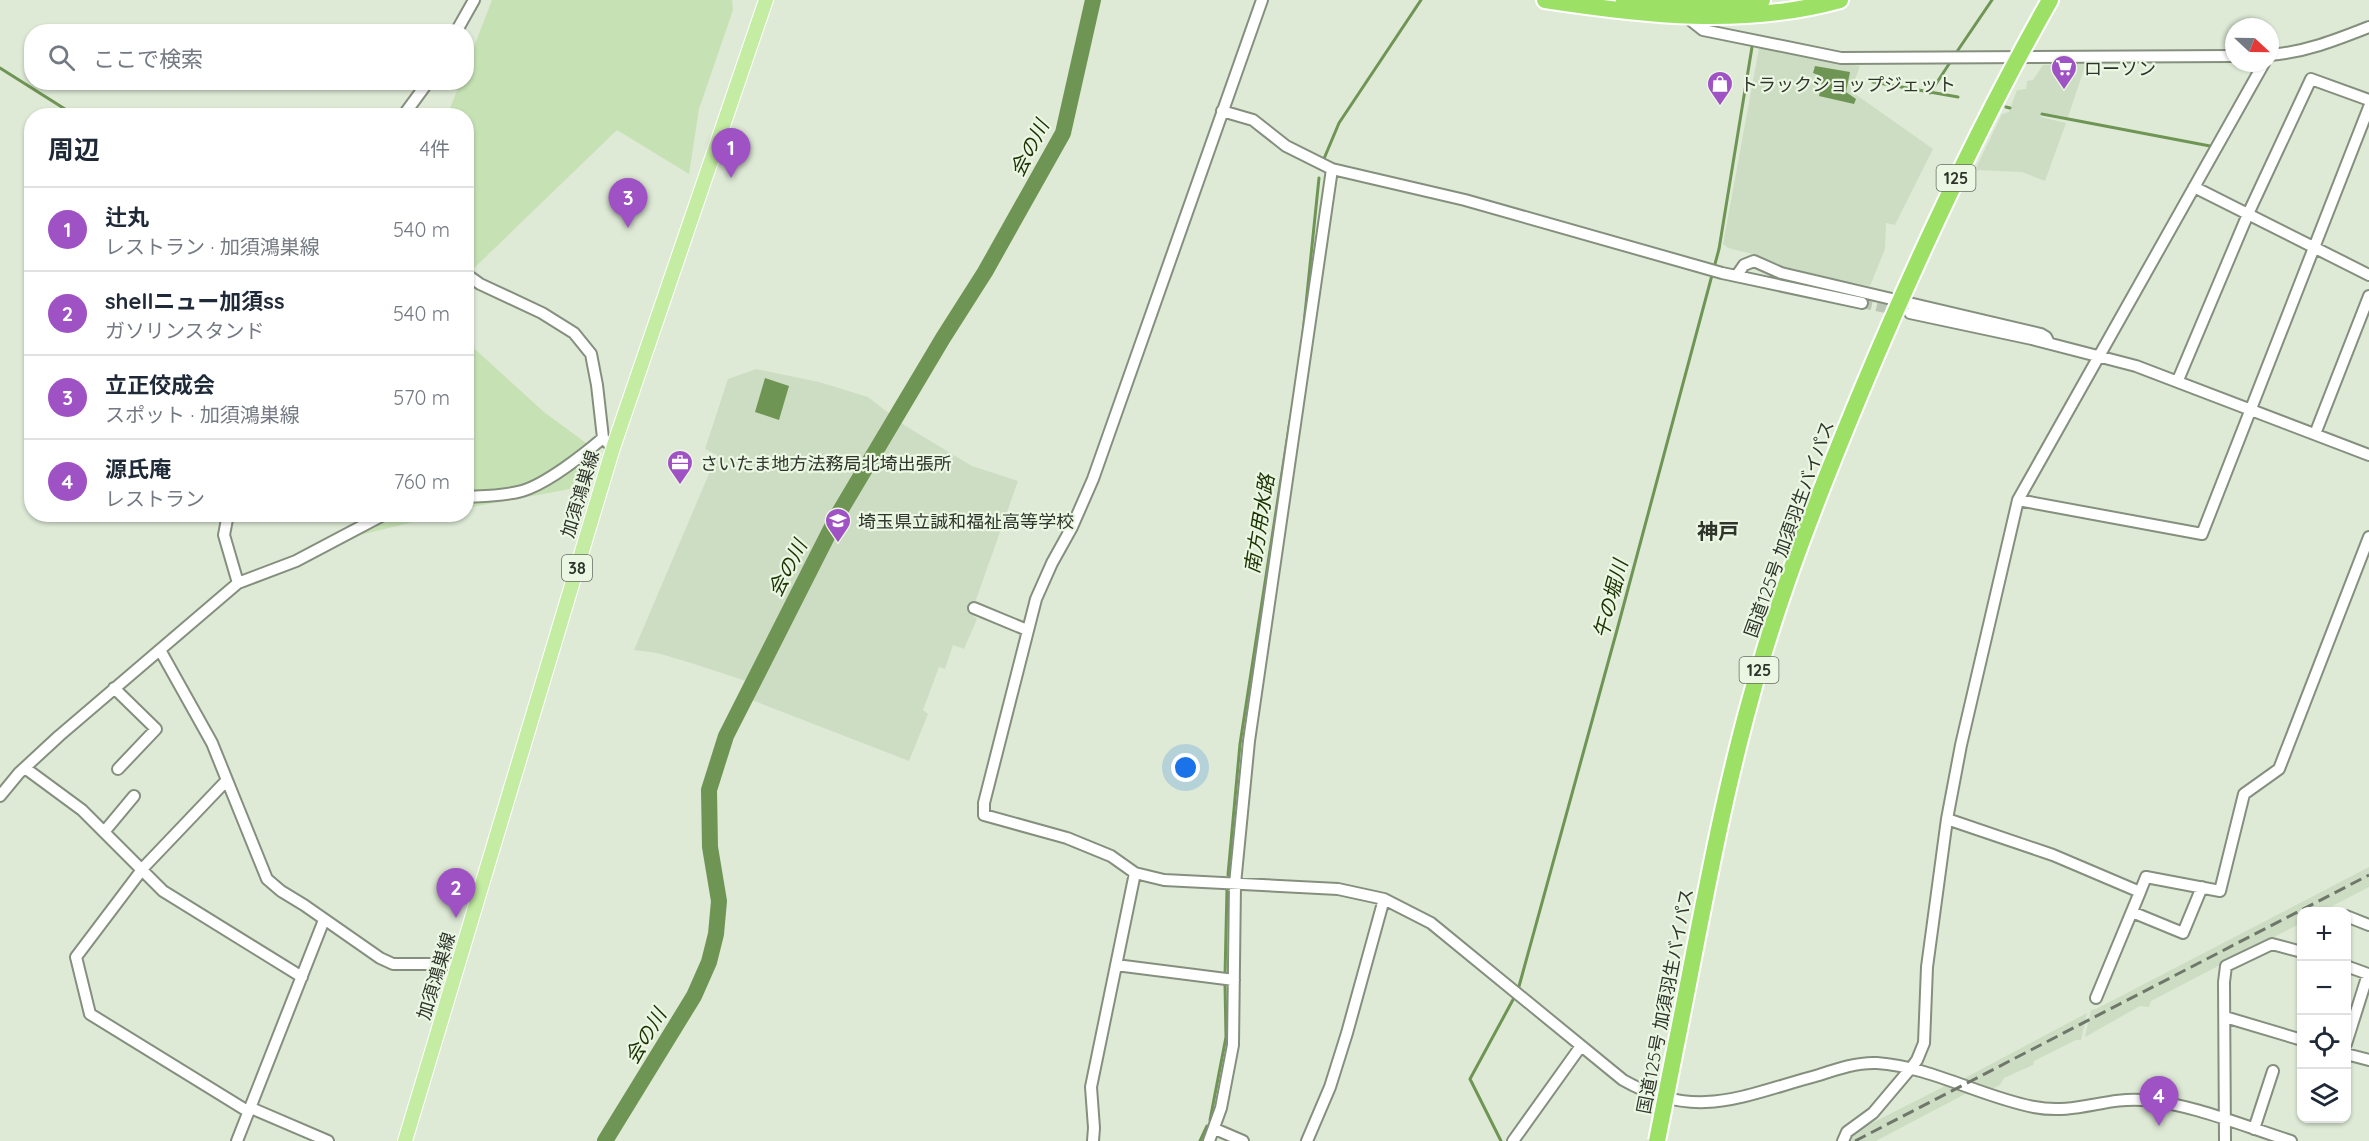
<!DOCTYPE html>
<html lang="ja">
<head>
<meta charset="utf-8">
<style>
	body { margin:0; font-family:Quicksand,"Noto Sans JP",sans-serif; background:#f2f2f3; color:#1f2937 }
	.controls { position:absolute; right:18px; bottom:18px; display:grid; overflow:hidden; border-radius:12px; box-shadow:0 2px 4px #0004 }
	.controls button { width:54px; height:54px; display:grid; place-items:center; padding:0; border:0; border-bottom:2px solid #e0e1e3; background:#fff; color:#1f2937; font:30px sans-serif }
	.compass { position:absolute; left:2225px; top:18px; width:54px; height:54px; border-radius:50%; background:#fff; box-shadow:0 2px 4px #0004; rotate:112deg }
	.you { position:absolute; left:1186px; top:768px; width:21px; height:21px; margin:-15px; border:4px solid #fff; border-radius:50%; background:#1a73e8; box-shadow:0 0 0 9px #1a73e833 }
	.badge { display:grid; place-items:center; width:39px; height:39px; border-radius:50%; background:#9f52c4; color:#fff; font-size:20px; font-weight:700 }
	.pin { position:absolute; translate:-50% -50px; filter:drop-shadow(0 2px 3px #0008) }
	.pin::after { content:''; position:absolute; top:32px; width:21px; height:18px; background:inherit; clip-path:polygon(0 0,100% 0,50% 100%) }
	.list { margin:0; padding:0; list-style:none }
	h2 { display:flex; justify-content:space-between; align-items:center; height:78px; margin:0; padding:0 24px; font-size:26px }
	h2 small { font-size:20px; font-weight:400; color:#747a83 }
	.list li { display:grid; grid-template-columns:39px 1fr auto; gap:18px; align-items:center; box-sizing:border-box; height:84px; padding:0 24px; border-top:2px solid #e0e1e3 }
	.list b { display:block; font-size:22px; white-space:nowrap }
	.list p { margin:0; font-size:20px; white-space:nowrap; color:#747a83 }
	.list em { font-size:20px; font-style:normal; color:#747a83 }
	.icon { flex:none; width:33px; height:33px; fill:none; stroke:currentColor; stroke-width:2; stroke-linecap:round; stroke-linejoin:round }
	.map { position:relative; flex:none; width:2369px; height:1141px; overflow:hidden }
	.search { position:absolute; background:#fff; box-shadow:0 2px 4px #0004; left:24px; top:24px; width:450px; height:66px; display:flex; align-items:center; gap:15px; box-sizing:border-box; padding:0 21px; border-radius:24px; color:#747a83; font-size:22px }
	.panel { position:absolute; background:#fff; box-shadow:0 2px 4px #0004; left:24px; top:108px; width:450px; height:414px; border-radius:24px }
	.map>svg:first-child { display:block }
	.built { fill:#cdddc4 }
	.green { fill:#c6e2b5 }
	.water { fill:#6f9555 }
	.lines { fill:none; stroke-linecap:round; stroke-linejoin:round }
	.stream { stroke:#6f9555; stroke-width:3 }
	.river { stroke:#6f9555; stroke-width:16 }
	.minor-tunnel { stroke:#bbc6b4; stroke-width:10; stroke-dasharray:10 5; stroke-linecap:butt }
	.minor-casing { stroke:#858f7e; stroke-width:14 }
	.major-casing { stroke:#fff; stroke-width:16 }
	.highway-casing { stroke:#fff; stroke-width:20 }
	.minor { stroke:#fff; stroke-width:10 }
	.major { stroke:#c4eda3; stroke-width:14 }
	.highway { stroke:#9ce165; stroke-width:16 }
	.rail { stroke:#6f776a; stroke-width:3; stroke-dasharray:12 6; stroke-linecap:butt }
	.highway-bridge-casing { stroke:#fff; stroke-width:20; stroke-linecap:butt }
	.highway-bridge { stroke:#9ce165; stroke-width:16 }
	.labels { text-anchor:middle; dominant-baseline:central; stroke-width:4.5; stroke-linejoin:round; paint-order:stroke }
	.shield { fill:#ebf7e3; stroke:#676e63; stroke-width:1.5 }
	.shield-label { font-size:16px; font-weight:bold; fill:#2f342c }
	.poi-label { font-size:18px; fill:#2f342c; stroke:#ebf7e3; text-anchor:start }
	.street-label { font-size:18px; fill:#2f342c; stroke:#ebf7e3 }
	.water-label { font-size:20px; font-style:italic; fill:#1b3303; stroke:#ebf7e3 }
	.quarter-label { font-size:21px; font-weight:bold; fill:#2f342c; stroke:#ebf7e3 }
</style>
</head>
<body>
<div class="map">
<svg width="2369" height="1141" viewBox="0 0 2369 1141">
	<rect width="100%" height="100%" fill="#deead6"/>
	<path class="built" d="M1759,48L1860,66L1851,91L1933,149L1895,225L1886,223L1885,249L1870,286L1775,266L1761,256L1728,248L1723,244Z
		M2086,63L2068,117L2041,112V117L2066,123L2045,181L2022,172L1975,170L2002,114L2009,112L2017,90L2026,89L2027,81L2033,80L2043,65Z
		M756,369L819,382L868,397L904,425L972,466L1018,481L971,614L977,619L964,649L953,645L945,669L939,667L923,710L928,714L909,761L752,700L758,685L688,662L657,653L634,650L717,455L705,449L728,379Z
		M2369,867V887L2323,911L2302,912L2301,923L2151,1001L2149,1007L2140,1006L2085,1037L2091,1010L2096,1009Z
		M2087,1013L2081,1040H2076L2034,1061L2033,1065L2004,1078L2000,1085L1992,1089L1963,1079Z
		M1947,1085L1971,1093L1970,1095L1965,1094L1876,1141H1846L1870,1124Z"/>
	<path class="green" d="M492,0H732L733,10L699,109L689,174L617,130L467,275L466,116H447L460,83L466,82L467,65Z
		M466,341L544,412L601,454L586,486L467,508Z
		M356,514L442,515L360,535Z"/>
	<path class="water" d="M1815,66L1850,72L1846,92L1856,99L1854,104L1819,96L1823,77L1813,73Z
		M765,378L789,386L779,420L755,412Z"/>
	<g class="lines">
		<path class="stream" d="M1956,53L1992,0
			M0,68L76,116
			M1873,82L1958,97
			M1930,93L1951,61
			M2006,107L2010,108
			M2042,114L2210,146
			M1323,161L1339,123L1421,0
			M1302,343L1319,178
			M1228,875L1240,744L1290,421
			M1225,976L1227,889
			M1518,990L1617,630L1719,249L1752,47
			M1210,1120L1226,1037L1225,984
			M1200,1141L1207,1126
			M1501,1141L1470,1079L1515,996"/>
		<path class="river" d="M605,1141L694,996L709,962L716,934L719,901L710,847L709,790L726,736L840,511L943,338L985,272L1063,133L1093,0"/>
		<path class="minor-tunnel" d="M1862,303L1900,311"/>
		<defs>
			<path id="minor" d="M1262,0L1093,479L1072,527L1052,563L1036,599L984,803V815L1067,838L1111,856L1135,873L1164,880L1338,889L1384,899L1431,923L1623,1080C1697,1122 1744,1095 1819,1075C1837,1069 1858,1062 1877,1063C1932,1067 1981,1097 2034,1107C2075,1115 2105,1097 2143,1100C2193,1104 2243,1126 2291,1141
				M1684,15L1703,30L1841,58L2234,56
				M456,32L474,0
				M2270,55C2306,52 2336,40 2369,27
				M1222,111L1253,120L1286,146L1332,169L1465,200L1722,273L1862,303
				M403,116L428,82
				M2194,187L2369,275
				M466,274L480,284L542,313L574,333L591,354L597,385L603,438L613,448
				M1737,275L1744,265L1754,261L1781,273L2041,334L2046,337L2049,343
				M1910,313L2032,339L2136,366L2369,455
				M2178,380L2248,214L2311,79L2369,100
				M2315,434L2369,296
				M466,497C485,496 504,496 522,491C546,484 583,455 603,438
				M2018,500L2202,534L2369,107
				M228,514L224,535L238,583
				M974,608L1027,630
				M160,650L212,743L267,879L281,891L304,905L380,958L393,964H458
				M114,688L156,729L118,769
				M25,768L82,810L163,891L302,977
				M227,780L144,867L76,957L90,1014L249,1112
				M0,796L19,773L59,736L238,583L296,561L385,514
				M1947,819L2053,855L2140,892L2146,877L2220,891L2244,794L2279,769L2369,537
				M104,832L134,796
				M2132,912L2183,933L2202,887
				M2346,916L2369,925
				M1116,965L1234,980
				M2346,966L2368,974L2346,1044
				M2096,998L2140,892
				M2225,1017L2302,1040
				M2346,1054L2369,1060
				M251,1108L328,1141
				M1215,1129L1243,1141
				M2254,1129L2273,1071
				M237,1141L324,920
				M1093,1141L1094,1128L1091,1087L1135,873
				M1209,1141L1221,1108L1233,1045L1235,884L1249,741L1332,169
				M1307,1141L1330,1087L1347,1033L1384,899
				M1513,1141L1581,1046
				M1843,1141L1847,1132L1873,1113L1911,1068L1917,1060L1924,1043L1927,967L1947,819L1961,745L2018,500L2264,63
				M2225,1141L2224,982L2226,966L2272,944L2302,952"/>
			<path id="major" d="M405,1141L613,448L766,0"/>
			<path id="highway" d="M1545,0C1643,15 1743,27 1840,0
				M1624,0L1729,4L1762,0
				M1674,1055C1698,937 1718,817 1750,701C1778,596 1819,493 1861,392C1917,258 1978,127 2050,0"/>
		</defs>
		<use href="#minor" class="minor-casing"/>
		<use href="#major" class="major-casing"/>
		<use href="#highway" class="highway-casing"/>
		<use href="#minor" class="minor"/>
		<use href="#major" class="major"/>
		<use href="#highway" class="highway"/>
		<path class="rail" d="M1855,1141L2369,875"/>
		<defs>
			<path id="highway-bridge" d="M1657,1141L1674,1055"/>
		</defs>
		<use href="#highway-bridge" class="highway-bridge-casing"/>
		<use href="#highway-bridge" class="highway-bridge"/>
	</g>
	<defs>
		<symbol id="supermarket-pin" viewBox="-11 -11 22 30"><path d="M0 17L-7.5 6A9.5 9.5 0 1 1 7.5 6Z" fill="#9f52c4" stroke="#ebf7e3"/><path d="M-6-5.5h2.5l.6 2H6L4.5 2H-2.5L-4.4-4H-6ZM-1.5 3.2a1.3 1.3 0 1 0 .1 0ZM3 3.2a1.3 1.3 0 1 0 .1 0Z" fill="#fff"/></symbol>
		<symbol id="shop-pin" viewBox="-11 -11 22 30"><path d="M0 17L-7.5 6A9.5 9.5 0 1 1 7.5 6Z" fill="#9f52c4" stroke="#ebf7e3"/><path d="M-5-2.5h2.3a2.7 3.5 0 0 1 5.4 0H5L5.5 6h-11ZM-1.5-2.5h3a1.5 2.3 0 0 0-3 0Z" fill="#fff"/></symbol>
		<symbol id="office-pin" viewBox="-11 -11 22 30"><path d="M0 17L-7.5 6A9.5 9.5 0 1 1 7.5 6Z" fill="#9f52c4" stroke="#ebf7e3"/><path d="M-6-3h4V-5.5h4V-3h4V5H-6ZM-1-4.5V-3h2v-1.5ZM-6 0V1H6V0Z" fill="#fff"/></symbol>
		<symbol id="school-pin" viewBox="-11 -11 22 30"><path d="M0 17L-7.5 6A9.5 9.5 0 1 1 7.5 6Z" fill="#9f52c4" stroke="#ebf7e3"/><path d="M0-5L7-2L0 1L-7-2ZM-4 1L0 2.5L4 1V4Q0 6-4 4Z" fill="#fff"/></symbol>
	</defs>
	<g fill-rule="evenodd">
		<use href="#supermarket-pin" x="2049" y="53" width="30" height="40"/>
		<use href="#shop-pin" x="1705" y="69" width="30" height="40"/>
		<use href="#office-pin" x="665" y="448" width="30" height="40"/>
		<use href="#school-pin" x="823" y="506" width="30" height="40"/>
	</g>
	<g class="labels">
		<g class="shield">
			<rect x="1936.5" y="165" width="39" height="26" rx="4.5"/>
			<rect x="562" y="555" width="30" height="26" rx="4.5"/>
			<rect x="1739.5" y="657" width="39" height="26" rx="4.5"/>
		</g>
		<g class="shield-label">
			<text x="1956" y="178">125</text>
			<text x="577" y="568">38</text>
			<text x="1759" y="670">125</text>
		</g>
		<g class="poi-label">
			<text x="2084" y="68">ローソン</text>
			<text x="1740" y="84">トラックショップジェット</text>
			<text x="700" y="463">さいたま地方法務局北埼出張所</text>
			<text x="858" y="521">埼玉県立誠和福祉高等学校</text>
		</g>
		<g class="street-label">
			<text transform="translate(580 494) rotate(-73)">加須鴻巣線</text>
			<text transform="translate(1789 529) rotate(-70)">国道125号 加須羽生バイパス</text>
			<text transform="translate(436 976) rotate(-73)">加須鴻巣線</text>
			<text transform="translate(1665 1001) rotate(-79)">国道125号 加須羽生バイパス</text>
		</g>
		<g class="water-label">
			<text transform="translate(1029 148) rotate(-63)">会の川</text>
			<text transform="translate(1259 524) rotate(-81)">南方用水路</text>
			<text transform="translate(787 568) rotate(-63)">会の川</text>
			<text transform="translate(1610 599) rotate(-75)">午の堀川</text>
			<text transform="translate(645 1036) rotate(-59)">会の川</text>
		</g>
		<g class="quarter-label">
			<text x="1718" y="531">神戸</text>
		</g>
	</g>
</svg>
<div class="controls">
<button>+</button>
<button>−</button>
<button><svg class="icon" aria-label="locate" viewBox="0 0 24 24"><circle cx="12" cy="12" r="6"/><path d="M12 2v4M12 18v4M2 12h4M18 12h4"/></svg></button>
<button><svg class="icon" aria-label="layers" viewBox="0 0 24 24"><path d="M12 4l9 5-9 5-9-5zM3 14l9 5 9-5"/></svg></button>
</div>
<svg class="compass" viewBox="-18 -18 36 36"><path d="M0-13l5 13h-10z" fill="#e53935"/><path d="M0 13l5-13h-10z" fill="#747a83"/></svg>
<div class="you"></div>
<div class="pin badge" style="left:731px;top:178px">1</div>
<div class="pin badge" style="left:456px;top:918px">2</div>
<div class="pin badge" style="left:628px;top:228px">3</div>
<div class="pin badge" style="left:2159px;top:1126px">4</div>
<div class="search"><svg class="icon" aria-label="search" viewBox="0 0 24 24"><circle cx="10" cy="10" r="6"/><path d="M15 15l6 6"/></svg>ここで検索</div>
<section class="panel">
<h2>周辺<small>4件</small></h2>
<ul class="list">
<li><span class="badge">1</span><div><b>辻丸</b><p>レストラン · 加須鴻巣線</p></div><em>540 m</em></li>
<li><span class="badge">2</span><div><b>shellニュー加須ss</b><p>ガソリンスタンド</p></div><em>540 m</em></li>
<li><span class="badge">3</span><div><b>立正佼成会</b><p>スポット · 加須鴻巣線</p></div><em>570 m</em></li>
<li><span class="badge">4</span><div><b>源氏庵</b><p>レストラン</p></div><em>760 m</em></li>
</ul>
</section>
</div>
</body>
</html>
